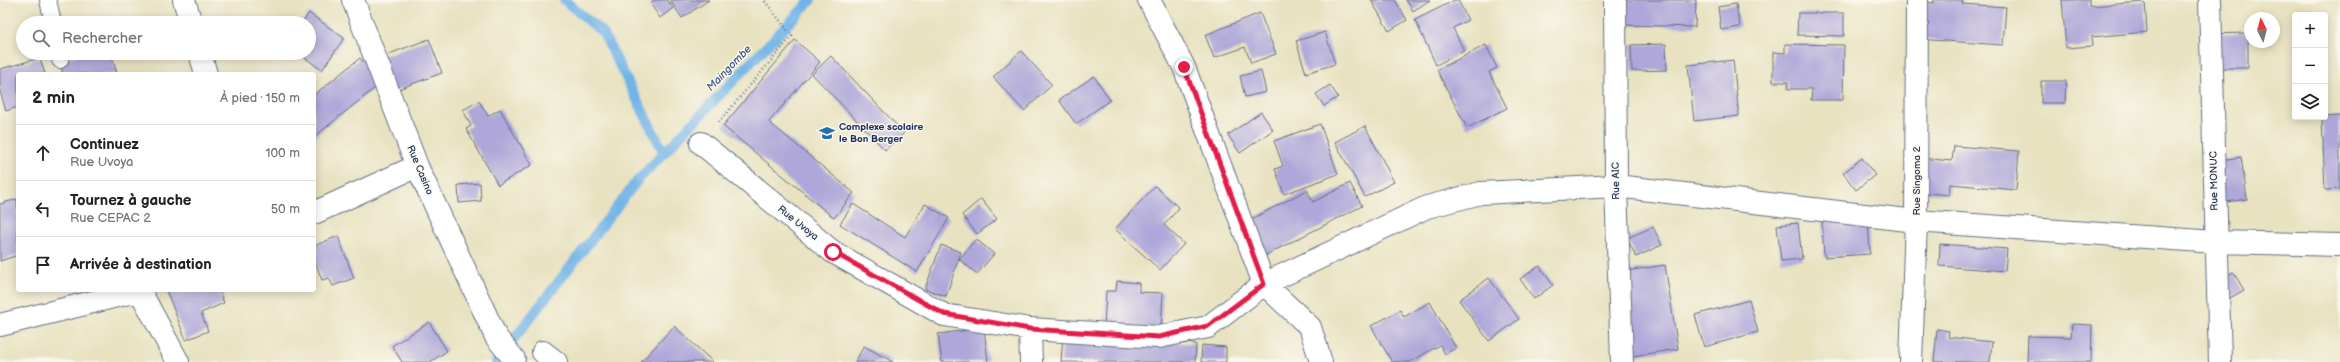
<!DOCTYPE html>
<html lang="fr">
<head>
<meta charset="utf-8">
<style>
	body { margin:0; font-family:"Balsamiq Sans",sans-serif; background:#f2f2f2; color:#222 }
	.controls { position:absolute; right:12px; top:12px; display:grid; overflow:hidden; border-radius:4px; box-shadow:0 2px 10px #0003 }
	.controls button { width:36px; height:36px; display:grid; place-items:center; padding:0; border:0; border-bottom:1px solid #e0e0e0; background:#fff; color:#222; font:20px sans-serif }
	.compass { position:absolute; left:2244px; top:12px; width:36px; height:36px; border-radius:50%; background:#fff; box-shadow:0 2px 10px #0003; rotate:354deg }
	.stop { position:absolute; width:12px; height:12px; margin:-9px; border:3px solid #e11d48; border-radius:50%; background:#fff }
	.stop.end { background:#e11d48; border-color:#fff; box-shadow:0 1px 4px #0008 }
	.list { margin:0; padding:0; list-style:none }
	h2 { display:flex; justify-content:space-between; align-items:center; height:52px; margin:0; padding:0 16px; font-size:17px }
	h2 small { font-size:13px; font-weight:400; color:#767676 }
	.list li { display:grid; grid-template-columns:26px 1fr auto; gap:12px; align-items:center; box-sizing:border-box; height:56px; padding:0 16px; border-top:1px solid #e0e0e0 }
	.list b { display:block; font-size:15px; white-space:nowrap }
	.list p { margin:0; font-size:13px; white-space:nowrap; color:#767676 }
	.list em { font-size:13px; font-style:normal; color:#767676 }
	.icon { flex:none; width:22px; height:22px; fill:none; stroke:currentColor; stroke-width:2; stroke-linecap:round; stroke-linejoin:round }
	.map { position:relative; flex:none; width:2340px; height:362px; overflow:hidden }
	.search { position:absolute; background:#fff; box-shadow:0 2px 10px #0003; left:16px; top:16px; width:300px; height:44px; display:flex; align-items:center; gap:10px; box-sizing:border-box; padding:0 14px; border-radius:22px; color:#767676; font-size:15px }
	.panel { position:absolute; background:#fff; box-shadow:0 2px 10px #0003; left:16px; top:72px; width:300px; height:220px; border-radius:4px }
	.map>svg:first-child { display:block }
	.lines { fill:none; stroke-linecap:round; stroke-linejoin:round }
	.stream { stroke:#72b4e7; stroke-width:10 }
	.building { fill:#afa7d9 }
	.service-casing { stroke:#636e81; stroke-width:18 }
	.minor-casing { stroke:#636e81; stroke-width:24 }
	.path { stroke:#636e81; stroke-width:2.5; stroke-dasharray:1 3; stroke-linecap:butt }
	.service { stroke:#fff; stroke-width:16 }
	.minor { stroke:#fff; stroke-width:22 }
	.route { stroke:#e11d48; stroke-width:5 }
	.labels { text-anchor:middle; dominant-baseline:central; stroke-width:3; stroke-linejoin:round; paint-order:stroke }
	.poi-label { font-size:10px; font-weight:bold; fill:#1b2f5e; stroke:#fbf7ec; text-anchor:start }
	.street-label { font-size:10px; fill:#1b2f5e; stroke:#fbf7ec }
	.water-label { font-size:11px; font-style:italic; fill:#355787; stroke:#fbf7ec }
</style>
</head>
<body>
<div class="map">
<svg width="2340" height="362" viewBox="0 0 2340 362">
	<rect width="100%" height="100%" fill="#fbf7ec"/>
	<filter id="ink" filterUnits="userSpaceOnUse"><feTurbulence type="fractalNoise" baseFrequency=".025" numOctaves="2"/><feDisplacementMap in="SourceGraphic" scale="8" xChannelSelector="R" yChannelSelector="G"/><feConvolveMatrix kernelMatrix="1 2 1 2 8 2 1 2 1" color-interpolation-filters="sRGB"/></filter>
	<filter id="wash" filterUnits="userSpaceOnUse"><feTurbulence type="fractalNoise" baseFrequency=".012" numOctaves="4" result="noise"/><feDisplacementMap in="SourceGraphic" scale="16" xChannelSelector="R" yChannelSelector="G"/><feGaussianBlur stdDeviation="0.9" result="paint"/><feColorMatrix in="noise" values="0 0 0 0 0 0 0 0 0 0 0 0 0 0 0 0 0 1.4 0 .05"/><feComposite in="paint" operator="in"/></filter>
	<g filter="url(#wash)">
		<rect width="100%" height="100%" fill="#e8e2c1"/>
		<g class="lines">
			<path class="stream" d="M564,0L603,33L664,153
				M496,362L637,181L811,0"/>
		</g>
		<g id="blocks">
			<path class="building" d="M655,0H667L673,8L660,18L650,3Z
				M670,0H709L682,18Z
				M1371,0H1395L1407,20L1389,31Z
				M1406,0H1430L1413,11Z
				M1455,0H1458L1468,20L1453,28L1464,51L1436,65L1415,20Z
				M1626,0H1696L1695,27L1625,25Z
				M1934,0H1963L1962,4L2006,7L2003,45L1917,39L1919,1L1933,3Z
				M2062,0H2089V6L2145,2L2147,32L2091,37L2092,46L2066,48Z
				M1736,4L1740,27L1721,30L1718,7Z
				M309,13L344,38L322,70L298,53H309V23H302Z
				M1260,13L1276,54L1251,63L1245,47L1214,58L1205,35Z
				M1798,13H1844V36L1797,35Z
				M1325,32L1335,64L1306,73L1296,41Z
				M2248,33V68H2205V34Z
				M429,39L442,73L393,91L381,57Z
				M795,40L820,62L769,122L854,193L834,218L723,126Z
				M1666,44L1667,70L1632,71L1631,45Z
				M1785,44L1844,45L1843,100H1811L1812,89H1788V82H1773V52L1785,53Z
				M1486,45L1497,68L1489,72L1507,108L1467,128L1437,70Z
				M1021,51L1052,85L1024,111L993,77Z
				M85,53H111L117,74H63L59,60Z
				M831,56L904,133L885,150L812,74Z
				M40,58L45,74H18V107L6,111L0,91V69Z
				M360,58L381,83L314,137V95Z
				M1733,60L1739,116L1694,121L1688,65Z
				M1261,71L1266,92L1245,97L1240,76Z
				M1094,76L1110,100L1076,124L1059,100Z
				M2041,81H2066L2065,103H2041Z
				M1330,85L1338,97L1324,106L1316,94Z
				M479,101L488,116L500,109L532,165L498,185L466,129L471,126L463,110Z
				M1261,112L1273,130L1240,153L1228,135Z
				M2340,116V189L2325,190L2322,117Z
				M1320,124L1338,174L1284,194L1275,169L1283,166L1274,141Z
				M1365,126L1394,182L1365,197L1335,142Z
				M1954,146L2019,151L2016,190L1950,184L1949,195L1907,191L1910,157L1952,161Z
				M2241,157L2247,199L2219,203L2213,161Z
				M1862,158L1875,175L1856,190L1843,173Z
				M480,183L481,201L459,203L458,185Z
				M1350,183L1362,206L1258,259L1240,225L1307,190L1313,202Z
				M1155,186L1179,208L1164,225L1184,244L1160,270L1115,229Z
				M17,199L18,255L0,261V204Z
				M981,199L997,219L977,234L962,215Z
				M853,204L905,237L925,204L949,218L917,272L840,224Z
				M1868,220L1870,254L1824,257L1822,222Z
				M1798,223L1802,259L1781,261L1777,225Z
				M1653,227L1662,245L1636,257L1627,238Z
				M338,236L354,278L333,286L329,278L322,280L314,259V246Z
				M976,239L994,254L977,274L959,259Z
				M1940,244L2007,249L2005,271L1939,266Z
				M941,245L961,252L946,296L925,289Z
				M1665,265L1678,349L1632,356L1619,272Z
				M1539,266L1553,285L1534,299L1520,279Z
				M2233,272L2244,290L2223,302L2213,284Z
				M1489,278L1519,319L1489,341L1459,300Z
				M1117,281L1139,283V292L1163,293L1161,330L1104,327L1106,291H1116Z
				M166,290H219L224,303L201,313L208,331L186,340Z
				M1749,300L1758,332L1704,347L1695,315Z
				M1430,302L1456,348L1445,354L1440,345L1410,362H1392L1371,326L1400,310L1404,317Z
				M429,322L447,351L430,362H402L392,346Z
				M2072,324L2092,325L2091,362H2027L2028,336L2071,337Z
				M674,326L713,362H641Z
				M984,328L988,362H942L938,334Z
				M1937,329L1949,331L1948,337L1992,342L1990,362H1934Z
				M1063,335L1196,344L1195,362H1061Z
				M1202,345L1226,347V362H1201Z
				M864,346L893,362H855Z"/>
		</g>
	</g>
	<g filter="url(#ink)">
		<use href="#blocks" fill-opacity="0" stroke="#636e81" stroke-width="1"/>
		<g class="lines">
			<defs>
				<path id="service" d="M48,0L53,23
					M59,53L60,60"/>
				<path id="minor" d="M184,0L191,23
					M353,0L417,166L496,337L514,359
					M1149,0L1184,67L1264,284L1310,327L1321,362
					M1615,0L1616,186L1622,362
					M2210,0L2220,362
					M200,53L206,74
					M701,143L833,252L944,315L1030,329L1159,337L1208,327L1264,284L1427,207L1481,193L1616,186L1916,221L2216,242L2340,245
					M314,213L417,166
					M140,291L178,362
					M0,325L141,290
					M1030,329L1031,362
					M543,352L556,362
					M1911,362L1916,221L1917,0"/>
			</defs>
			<use href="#service" class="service-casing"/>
			<use href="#minor" class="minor-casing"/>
			<path class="path" d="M719,122L792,36L764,0"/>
			<use href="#service" class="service"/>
			<use href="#minor" class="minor"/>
		</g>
	</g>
	<g class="lines" filter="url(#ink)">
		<path class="route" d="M833,252L944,314L1030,329L1159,337L1208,326L1264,284L1184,67"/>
	</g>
	<defs>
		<symbol id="school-bare" viewBox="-9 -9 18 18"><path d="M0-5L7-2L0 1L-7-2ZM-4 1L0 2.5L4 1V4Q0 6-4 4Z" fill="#1f6fb2" stroke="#fbf7ec" stroke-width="2.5" paint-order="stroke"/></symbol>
	</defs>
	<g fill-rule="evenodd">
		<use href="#school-bare" x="816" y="122" width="22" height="22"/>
	</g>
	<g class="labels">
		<g class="poi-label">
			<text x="839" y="127">Complexe scolaire<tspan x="839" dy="12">le Bon Berger</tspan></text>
		</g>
		<g class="street-label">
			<text transform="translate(420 170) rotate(67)">Rue Casino</text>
			<text transform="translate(1616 181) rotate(-91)">Rue AIC</text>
			<text transform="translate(1917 181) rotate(-90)">Rue Singoma 2</text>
			<text transform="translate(2214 181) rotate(-91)">Rue MONUC</text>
			<text transform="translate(798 223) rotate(39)">Rue Uvoya</text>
		</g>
		<g class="water-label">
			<text transform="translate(729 68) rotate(-46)">Maingombe</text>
		</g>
	</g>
</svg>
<div class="controls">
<button>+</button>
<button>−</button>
<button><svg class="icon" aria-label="layers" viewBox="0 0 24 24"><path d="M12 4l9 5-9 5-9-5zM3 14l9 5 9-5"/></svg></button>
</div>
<svg class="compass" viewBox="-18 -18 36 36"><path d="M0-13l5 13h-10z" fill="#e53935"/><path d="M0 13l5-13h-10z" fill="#767676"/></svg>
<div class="stop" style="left:833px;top:252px"></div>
<div class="stop end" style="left:1184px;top:67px"></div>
<div class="search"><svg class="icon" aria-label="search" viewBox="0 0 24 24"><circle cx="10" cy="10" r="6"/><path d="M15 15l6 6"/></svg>Rechercher</div>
<section class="panel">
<h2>2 min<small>À pied · 150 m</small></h2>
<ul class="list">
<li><svg class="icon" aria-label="ahead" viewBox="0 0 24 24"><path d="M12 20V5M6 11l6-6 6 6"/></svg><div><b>Continuez</b><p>Rue Uvoya</p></div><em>100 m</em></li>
<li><svg class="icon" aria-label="left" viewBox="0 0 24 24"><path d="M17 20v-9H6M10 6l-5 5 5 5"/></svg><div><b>Tournez à gauche</b><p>Rue CEPAC 2</p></div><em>50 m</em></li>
<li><svg class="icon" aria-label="arrive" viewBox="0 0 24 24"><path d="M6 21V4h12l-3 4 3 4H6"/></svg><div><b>Arrivée à destination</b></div></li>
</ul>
</section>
</div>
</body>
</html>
